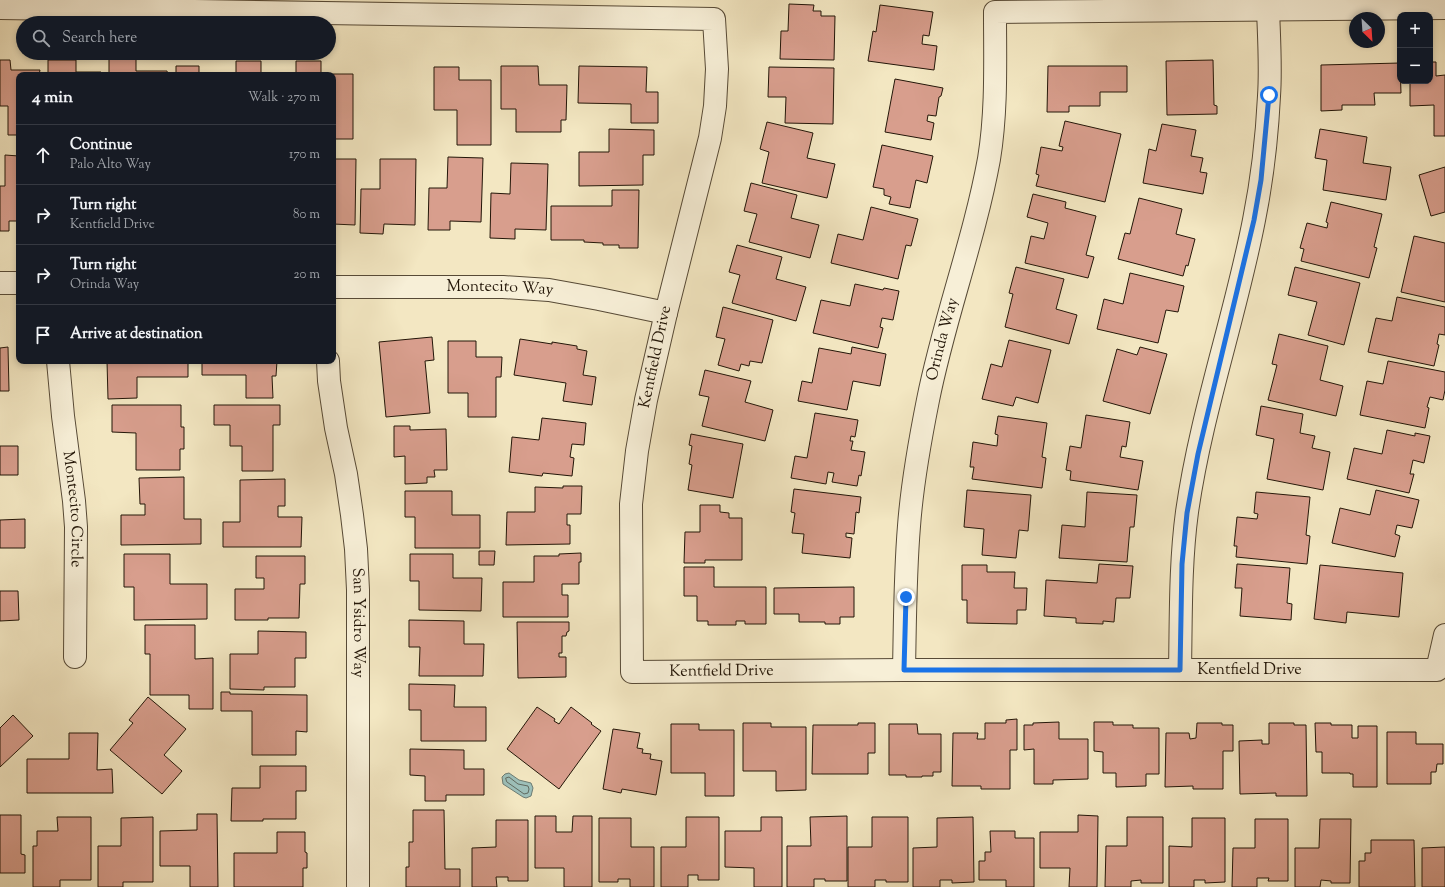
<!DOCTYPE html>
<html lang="en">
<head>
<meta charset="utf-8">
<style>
	body { margin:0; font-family:"Sorts Mill Goudy",serif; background:#20242c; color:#f1f3f6 }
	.controls { position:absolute; right:12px; top:12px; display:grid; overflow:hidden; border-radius:8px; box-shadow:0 2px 6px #0003 }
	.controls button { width:36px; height:36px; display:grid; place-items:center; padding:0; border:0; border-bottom:1px solid #363941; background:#171b24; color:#f1f3f6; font:20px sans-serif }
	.compass { position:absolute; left:1349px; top:12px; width:36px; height:36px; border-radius:50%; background:#171b24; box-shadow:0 2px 6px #0003; rotate:155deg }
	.stop { position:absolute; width:12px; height:12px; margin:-9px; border:3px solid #1a73e8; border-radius:50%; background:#fff }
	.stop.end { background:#1a73e8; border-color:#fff; box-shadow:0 1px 4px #0008 }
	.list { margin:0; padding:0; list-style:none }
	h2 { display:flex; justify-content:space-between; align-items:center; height:52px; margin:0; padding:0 16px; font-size:17px }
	h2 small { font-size:13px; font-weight:400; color:#9ea1a6 }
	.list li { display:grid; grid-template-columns:26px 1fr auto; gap:12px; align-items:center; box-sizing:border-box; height:60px; padding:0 16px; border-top:1px solid #363941 }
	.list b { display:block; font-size:15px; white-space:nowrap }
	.list p { margin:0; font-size:13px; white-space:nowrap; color:#9ea1a6 }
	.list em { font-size:13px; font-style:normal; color:#9ea1a6 }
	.icon { flex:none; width:22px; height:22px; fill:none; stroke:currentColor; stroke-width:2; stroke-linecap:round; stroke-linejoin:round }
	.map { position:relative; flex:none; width:1445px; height:887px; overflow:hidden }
	.search { position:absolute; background:#171b24; box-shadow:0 2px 6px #0003; left:16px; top:16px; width:320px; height:44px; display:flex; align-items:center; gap:10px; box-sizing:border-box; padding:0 14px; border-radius:22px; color:#9ea1a6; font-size:15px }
	.panel { position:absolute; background:#171b24; box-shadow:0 2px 6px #0003; left:16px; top:72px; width:320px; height:292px; border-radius:8px }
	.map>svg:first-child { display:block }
	.water { fill:#9dbfb9; stroke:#6c7b72 }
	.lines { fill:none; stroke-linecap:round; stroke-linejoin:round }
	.shore { stroke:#606a60; stroke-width:1 }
	.building { fill:#d89e8d; stroke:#231608 }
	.minor-casing { stroke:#574a36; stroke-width:24 }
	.minor { stroke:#f7efd7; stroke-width:22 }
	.route { stroke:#1a73e8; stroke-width:5 }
	.labels { text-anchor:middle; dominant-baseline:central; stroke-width:4; stroke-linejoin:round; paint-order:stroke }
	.street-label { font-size:16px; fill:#231608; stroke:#f7efd7 }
</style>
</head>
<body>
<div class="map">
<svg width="1445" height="887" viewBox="0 0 1445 887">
	<rect width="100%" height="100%" fill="#f3e7c2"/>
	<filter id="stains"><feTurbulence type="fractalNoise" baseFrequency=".005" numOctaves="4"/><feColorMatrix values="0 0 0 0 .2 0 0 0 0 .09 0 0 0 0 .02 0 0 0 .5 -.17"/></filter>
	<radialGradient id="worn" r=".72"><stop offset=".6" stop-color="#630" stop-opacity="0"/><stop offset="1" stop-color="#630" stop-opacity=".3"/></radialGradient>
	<path class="water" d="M509,773L519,780L531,783L533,788L531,796L526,798L523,797L503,784L502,777L505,774Z"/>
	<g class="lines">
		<path class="shore" d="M506,778L509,777L518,784L528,786L529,789L528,793L524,794L507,782Z"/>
	</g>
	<path class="building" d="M789,4L814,5L813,11H821V16H835L834,60L780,59L781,31H788Z
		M880,5L933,12L929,36L923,35L922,44L937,46L934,70L868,61L873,31L876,32Z
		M109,58L136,59V71H167L168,75H109Z
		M0,60H10L11,70H40L39,75H19V135H8V106H0Z
		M48,60H76V72H101V75H48Z
		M1213,60L1214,105L1217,106V114L1167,115L1166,61Z
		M236,61H261V74H293V75H236Z
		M296,61H321V74H353V139H333V75H296Z
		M1430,62H1436V76L1445,75V136H1434V105L1410,106V81H1430Z
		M1400,63L1401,93H1374L1375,105H1342V110L1321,111V65Z
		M176,66H199V75H176Z
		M501,66H538L539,85H567L566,120H561V132H516V109H501Z
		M579,66L647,67L646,92H658V123H631V104L578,103Z
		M1048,66H1127V92H1100V106H1069V112H1047Z
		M434,67H459V80H491V145H457V110H434Z
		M769,67L834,68L833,124L785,123L786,97H768Z
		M895,79L943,88L941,96L939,97L936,116L928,115L927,121L934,123L931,140L885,132Z
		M1065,121L1121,134L1105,202L1036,186L1039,175L1036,174L1041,147L1062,151L1063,147L1059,146Z
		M767,122L813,133L807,158L835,164L827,198L762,183L769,152L760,149Z
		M1162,124L1196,130L1191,156L1203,158L1200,172L1207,173L1203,194L1143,183L1149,149L1156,151Z
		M609,129L654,130V155H643V185L579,186V152H609Z
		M1320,129L1367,137L1363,163L1391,167L1386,200L1323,190L1327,160L1315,158Z
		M882,145L933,156L927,183L916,180L910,208L889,204L891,197L884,195V189L873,187Z
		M5,155L19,156V221H9V231H0V186H5Z
		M448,157L483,158L481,222L450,221V230H428L429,188H447Z
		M333,159H356L355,225L333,224Z
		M380,159H416L415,225L384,224L383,234L360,233L361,189H380Z
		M511,163L548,164L546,230L515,229V239L490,238L491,193L510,194Z
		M1445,167V212L1431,216L1419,175Z
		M751,183L797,195L791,218L819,225L810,258L749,242L757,214L744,211Z
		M612,190H639L638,248H619V245H603V243L584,242V240H551V206H612Z
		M1033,194L1066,202L1065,208L1096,216L1086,255L1094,257L1088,278L1025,263L1031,236L1044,239L1048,223L1027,217Z
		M1139,198L1182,209L1176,234L1195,239L1188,266L1186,265L1183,276L1118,259L1125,233L1130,234Z
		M1331,202L1382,214L1374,247L1377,248L1369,278L1301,261L1304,249L1300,248L1307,223L1327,228L1328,223L1326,222Z
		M871,207L918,219L911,246L906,245L898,279L831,263L838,234L863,240Z
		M1414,236L1445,243V302L1401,292Z
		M737,245L782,257L776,279L806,287L796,321L732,303L740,275L729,272Z
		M1016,267L1064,279L1056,309L1077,315L1069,344L1005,327L1013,294L1009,293Z
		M1295,267L1360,283L1344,345L1308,335L1317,302L1288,295Z
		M1130,273L1184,286L1178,312L1166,310L1158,343L1097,329L1104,299L1123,304Z
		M855,284L883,290L884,288L899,291L893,320L882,318L880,327L883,328L878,348L813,333L821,300L850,306Z
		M1397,297L1445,307V335L1439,334L1437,344L1439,345L1434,366L1368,352L1376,318L1392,321Z
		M723,307L773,320L762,363L750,361L749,366L741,364L739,371L718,365L725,339L716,337Z
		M1279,334L1328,346L1320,380L1343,386L1336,416L1268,400L1277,365L1272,364Z
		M432,337L434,360L425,361L430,413L386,417L379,342Z
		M520,339L552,344V342L577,346V349L587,351L583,375L596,377L592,405L563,401L566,383L514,375Z
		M1009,340L1051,350L1038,403L1016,397L1013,406L982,399L991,364L1002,367Z
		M448,341H476V357H502L501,377H496V417H468V393H448Z
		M8,347L9,391H0V348Z
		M852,347L886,354L880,386L853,381L847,410L798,401L802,381L812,383L819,348L851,354Z
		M1140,347L1167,354L1150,414L1103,401L1117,349L1137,355Z
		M107,361H188V377H137V398L108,399Z
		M202,361H277L276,376H272L273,398H246V375H202Z
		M1388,361L1445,372V390L1443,400L1430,397L1427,407L1429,408L1425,428L1360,415L1367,381L1383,384Z
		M705,370L751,381L745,402L773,410L765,441L702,426L709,397L699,395Z
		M112,405H181V427H184V449H180V470H136V433L112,432Z
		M214,405H280V425H273V471H242V446H230V425H214Z
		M1261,406L1303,414L1300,433L1315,436L1312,448L1330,452L1323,490L1267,479L1274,439L1256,435Z
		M815,413L858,420L855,437L851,436L850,441H853L851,450L865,452L861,476L859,475L857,486L832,482L834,473L828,472L826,484L791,478L795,456L807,458Z
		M1086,415L1130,422L1126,447L1122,446L1120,457L1143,461L1138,490L1070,480L1071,471L1066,470L1070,446L1081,448Z
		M998,416L1047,423L1042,457L1046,458L1042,488L972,479L974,467H970L973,442L997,446L998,435L995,434Z
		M542,418L586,423L584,445L572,444L570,457L574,458L572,476L543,473L542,476L509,472L512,437L539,440Z
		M394,426H410V430L446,429L447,470H434L435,477H427V483L405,484V456L394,457Z
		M1387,430L1415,436V433L1430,436L1424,463L1413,460L1410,474H1414L1409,493L1347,479L1354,448L1382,454Z
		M691,434L743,444L733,498L688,490L692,465L689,464L692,446L689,445Z
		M0,446H18V475H0Z
		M184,477V519H201V544L121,545V515H145V504H140L139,478Z
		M285,479V506H278V517H302L301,547H223V522H240V480Z
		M563,486H582L581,514H567V525H570V544L506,545L507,512H535V487L563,488Z
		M794,489L861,497L859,513L856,512L854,534L846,533V537L852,538L850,558L802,553L804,534L792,533L795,513L791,512Z
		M967,490L1031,495L1028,531L1019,530L1016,558L982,555L984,529L964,527Z
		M1376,490L1419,500L1412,528L1397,525L1395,534L1400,536L1395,557L1332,543L1340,508L1370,515Z
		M405,491H452V515H480V548H415V517H405Z
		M1087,492L1137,495L1134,527H1130L1127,562L1059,558L1062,525L1085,527Z
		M1256,492L1310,497L1306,535L1310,536L1307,564L1236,557L1237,546H1234L1237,517L1257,519L1258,514L1254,513Z
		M700,505H720V512L729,513V518H742V560H705V563H684L685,532H700Z
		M25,519V548H0V520Z
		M479,551H495L494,565H479Z
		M581,553V562H579V584H562V595H568V617H503V582H534V556H559V554Z
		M124,554H170V584H207V619L134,620V587H124Z
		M410,554H453V578H482L481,611L419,610V581H410Z
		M256,556H305V584H300L299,618H268V620H235V589H264V578H256Z
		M1099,564L1133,566L1130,598H1116L1114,622L1103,621V624L1076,623V618L1044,616L1046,580L1097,583Z
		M1237,564L1290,568L1287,603L1292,604L1291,620L1240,616L1242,588H1235Z
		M962,565H987V572H1015L1014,588H1027L1026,610H1017V624L967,623V600H962Z
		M1320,565L1403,573L1399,617L1347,612L1346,623L1314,619Z
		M684,567H714V587H766V624H745V621H736V625H708V621H697V596H684Z
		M854,587V617H840V624H825V622H799V614H774V588Z
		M0,591H18L19,620L0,621Z
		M409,620L464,621V644H484L483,676H419L420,647H409Z
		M517,622H569V631L567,632L566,636H562V653H559V657H566V677L518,678Z
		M145,625H195V659L213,658V709H189V695H150V654H145Z
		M258,631L306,632V658H295V687H264V690L230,689V654H258Z
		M409,684L455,685L454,707H486V741H421V710H409Z
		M221,692H230V694L307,695V732L296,731V755H252V711H221Z
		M148,697L186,729L164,755L182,771L162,794L110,750L133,723L129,720Z
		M537,707L555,719L554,721L559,724L571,707L592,723L591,724L601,731L559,789L507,749Z
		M13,715L33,736L0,767V728Z
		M1017,719V750H1010V789H981V786H952L953,733H978L977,739H985V723H1006V720Z
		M1059,722V739H1088V779L1053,780V784H1034V749L1024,750V725H1033V723Z
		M1094,722H1113V725H1133V728H1159V774H1146V786L1116,787V773H1103V752L1094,751Z
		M743,723H771V727H806V790L776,791V771H743Z
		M858,723H875V753H868V774H812L813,725H858Z
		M1197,723H1222V725H1233V751H1223V789H1193V786L1165,787L1166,733H1189L1190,739L1196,738Z
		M1269,723H1294V725H1306L1307,796H1276V793L1240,794L1239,741L1262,740V744H1269Z
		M1315,723H1331V725H1352V738H1358V726H1377V787H1353V774H1350V773H1322V752H1316Z
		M671,724H699V730H734V796H705V773H671Z
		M889,724H917L918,734H941V772H933V776H922V777H906V775H889Z
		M613,729L640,733L637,748L643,749L642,753L651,754L650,759L662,761L656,795L622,789L621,793L603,789Z
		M1387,732H1416V744H1443V764H1437L1436,772H1431V784H1387Z
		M69,733H98L97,770L112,769L113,793H27V759H69Z
		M410,749L464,750V769H484V795H446V801H425V776L410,775Z
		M260,766H306V791H296V819H263V821H231L232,788H260Z
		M413,810H444L445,869H460V887H406V867H409V842H413Z
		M197,814H217L218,887H190V866H160V831L197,830Z
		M0,815H21V854L25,855V873H0Z
		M1078,815L1098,816L1097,887H1069L1070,868H1040V832H1078Z
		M535,816H556V832H572L573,816H592V887H564V868H535Z
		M847,816V881H825V879H814V887H787V846H811L810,817Z
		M57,817H91V880H60V887H33V846H37V831H58Z
		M153,817V882H123V887H98V846H121V818Z
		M686,817H719V880H698V875H688V887H661V847H686Z
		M761,817H782V887H754V868L725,867V831H761Z
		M872,817H908V882H886V880H875V887H848V847H872Z
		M973,817L974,882L952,883V880H940V887H913V848L937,847V818Z
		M1127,817H1163V883H1141V880L1131,881V887H1105L1106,846H1127Z
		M599,818H631V847H654V887H630V879H618V882H599Z
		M1192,818H1225V882L1205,883V880H1194V887H1169V846L1192,847Z
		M1255,819H1288V881H1268L1269,878H1257V887H1232L1233,848H1255Z
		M1320,819H1351L1350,883H1331V881L1321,880L1320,887H1295V848H1319Z
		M496,820H528V881H508V877H496L497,887H472V848L496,847Z
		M990,831H1015V838H1034V887H1006V880H979V861H985V852H991Z
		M277,832H305V852L307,853V868H303V887H234V853H277Z
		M1371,840H1414L1415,887H1359V861H1365V853H1371Z
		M1445,847V887H1422V848Z"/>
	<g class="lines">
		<defs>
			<g id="minor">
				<path id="s1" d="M0,8L714,19L717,69L715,106L710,138L666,313L646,400L637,451L631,504L632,672L904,670H1437L1445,635"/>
				<path d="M0,283H19"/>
				<path id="s2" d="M333,287H503L549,290L599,299L666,313"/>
				<path id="s3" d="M58,361L63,416L74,501L76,527L75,657"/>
				<path id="s4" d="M328,361L329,381L336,428L346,474L352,515L356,549L358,590V887"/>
				<path id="s5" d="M904,670C905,622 905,574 909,526C912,485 920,440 928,400C944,319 974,241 989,159C997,110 995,61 995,12L1445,8"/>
				<path d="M1180,670C1181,618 1180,564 1187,512C1201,413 1235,318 1254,220C1262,180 1267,137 1269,96C1271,67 1269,38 1268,9"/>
			</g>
		</defs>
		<use href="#minor" class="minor-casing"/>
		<use href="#minor" class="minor"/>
	</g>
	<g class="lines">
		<path class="route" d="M906,597L904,670H1180L1182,564L1187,513L1198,454L1254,220L1261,180L1269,95"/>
	</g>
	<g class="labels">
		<g class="street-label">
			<text stroke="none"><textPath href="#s2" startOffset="167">Montecito Way</textPath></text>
			<text stroke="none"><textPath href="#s5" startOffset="334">Orinda Way</textPath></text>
			<text transform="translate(656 357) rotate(-78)">Kentfield Drive</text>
			<text stroke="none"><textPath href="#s3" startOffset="149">Montecito Circle</textPath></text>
			<text stroke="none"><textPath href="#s4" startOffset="264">San Ysidro Way</textPath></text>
			<text stroke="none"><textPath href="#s1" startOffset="1994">Kentfield Drive</textPath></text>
			<text stroke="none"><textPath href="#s1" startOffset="1466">Kentfield Drive</textPath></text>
		</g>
	</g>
	<rect width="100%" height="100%" filter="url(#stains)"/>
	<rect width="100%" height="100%" fill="url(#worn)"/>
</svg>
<div class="controls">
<button>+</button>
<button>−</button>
</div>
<svg class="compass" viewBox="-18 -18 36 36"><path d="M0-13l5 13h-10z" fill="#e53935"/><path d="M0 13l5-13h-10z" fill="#9ea1a6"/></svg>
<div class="stop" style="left:1269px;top:95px"></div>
<div class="stop end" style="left:906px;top:597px"></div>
<div class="search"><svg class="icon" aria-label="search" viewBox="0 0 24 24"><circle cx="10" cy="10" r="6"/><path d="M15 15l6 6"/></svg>Search here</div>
<section class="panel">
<h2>4 min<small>Walk · 270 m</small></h2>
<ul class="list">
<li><svg class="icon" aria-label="ahead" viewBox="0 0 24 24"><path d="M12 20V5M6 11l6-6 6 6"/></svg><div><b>Continue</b><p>Palo Alto Way</p></div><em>170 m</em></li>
<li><svg class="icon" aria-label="right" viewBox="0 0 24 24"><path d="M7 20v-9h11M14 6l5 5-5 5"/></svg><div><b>Turn right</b><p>Kentfield Drive</p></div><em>80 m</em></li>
<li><svg class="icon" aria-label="right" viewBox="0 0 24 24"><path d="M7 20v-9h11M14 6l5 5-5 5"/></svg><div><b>Turn right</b><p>Orinda Way</p></div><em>20 m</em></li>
<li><svg class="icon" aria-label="arrive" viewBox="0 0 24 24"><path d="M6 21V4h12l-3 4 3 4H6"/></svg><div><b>Arrive at destination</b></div></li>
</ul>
</section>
</div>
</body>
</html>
